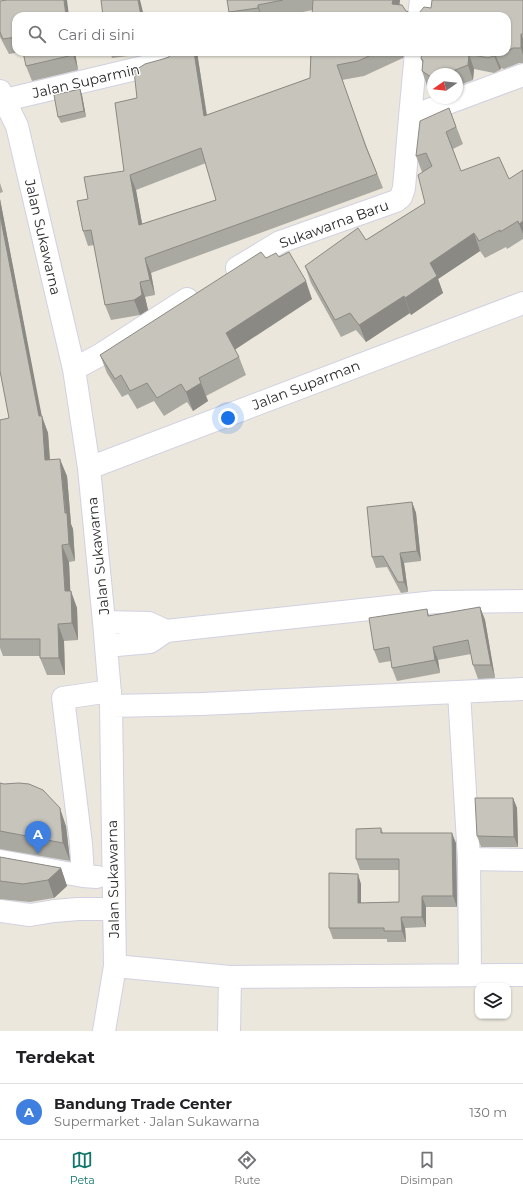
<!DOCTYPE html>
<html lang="id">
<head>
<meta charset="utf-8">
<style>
	body { margin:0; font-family:Montserrat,sans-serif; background:#f6f6f6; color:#202124 }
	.controls { position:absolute; right:12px; bottom:12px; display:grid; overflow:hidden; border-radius:8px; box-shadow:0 1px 3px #0004 }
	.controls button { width:36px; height:36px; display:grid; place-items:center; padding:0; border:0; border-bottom:1px solid #e0e0e0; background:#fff; color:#202124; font:20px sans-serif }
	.compass { position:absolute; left:427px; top:68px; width:36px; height:36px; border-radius:50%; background:#fff; box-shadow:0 1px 3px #0004; rotate:256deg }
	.you { position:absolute; left:228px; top:418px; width:14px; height:14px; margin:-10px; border:3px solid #fff; border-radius:50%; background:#1a73e8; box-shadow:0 0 0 6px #1a73e833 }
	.badge { display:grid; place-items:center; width:26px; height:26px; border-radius:50%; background:#0f766e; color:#fff; font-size:13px; font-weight:700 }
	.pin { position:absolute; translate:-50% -33px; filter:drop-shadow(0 1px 2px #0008) }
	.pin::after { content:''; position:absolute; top:21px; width:14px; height:12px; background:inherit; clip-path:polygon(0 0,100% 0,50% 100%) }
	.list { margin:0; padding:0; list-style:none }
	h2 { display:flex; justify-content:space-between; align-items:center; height:52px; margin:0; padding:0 16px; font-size:17px }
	h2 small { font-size:13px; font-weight:400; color:#757577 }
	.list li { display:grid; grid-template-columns:26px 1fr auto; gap:12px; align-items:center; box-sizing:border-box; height:56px; padding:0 16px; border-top:1px solid #e0e0e0 }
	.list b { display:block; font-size:15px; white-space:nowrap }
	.list p { margin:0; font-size:13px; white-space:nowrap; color:#757577 }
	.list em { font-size:13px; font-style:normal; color:#757577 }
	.icon { flex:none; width:22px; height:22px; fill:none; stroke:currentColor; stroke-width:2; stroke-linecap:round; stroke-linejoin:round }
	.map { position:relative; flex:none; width:523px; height:1031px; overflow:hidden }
	.search { position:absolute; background:#fff; box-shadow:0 1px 3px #0004; left:12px; right:12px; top:12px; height:44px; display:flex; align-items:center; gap:10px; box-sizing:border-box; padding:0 14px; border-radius:12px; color:#757577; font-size:15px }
	.sheet { height:108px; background:#fff }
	nav { display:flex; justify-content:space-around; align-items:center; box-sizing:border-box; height:56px; border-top:1px solid #e0e0e0; background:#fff; font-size:11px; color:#757577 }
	nav a { display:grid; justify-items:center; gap:2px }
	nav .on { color:#0f766e }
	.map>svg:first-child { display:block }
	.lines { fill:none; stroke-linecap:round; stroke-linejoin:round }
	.minor-casing { stroke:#d1d1e2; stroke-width:24 }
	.minor { stroke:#fff; stroke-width:22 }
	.wall { fill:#aaa9a1; fill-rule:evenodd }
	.shaded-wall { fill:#8b8983 }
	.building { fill:#c6c4bb; stroke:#8b8983; fill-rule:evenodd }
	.labels { text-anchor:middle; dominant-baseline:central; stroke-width:3; stroke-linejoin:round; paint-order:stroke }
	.street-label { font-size:14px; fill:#292929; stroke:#fff }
</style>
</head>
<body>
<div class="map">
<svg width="523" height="1031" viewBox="0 0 523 1031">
	<rect width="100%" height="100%" fill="#ebe7dc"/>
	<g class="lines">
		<defs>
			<path id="minor" d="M419,16L421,0
				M0,91L17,126L74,369L89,468L104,622L111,706L115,966L104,1031
				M5,100L165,62
				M410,117L416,52
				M237,268L280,242L396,201L401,197L404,188L410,117L523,75
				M74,369L100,355L187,299
				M89,468L523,303
				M104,622L149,623L166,631
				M106,646L150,642L166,631L435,602L523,601
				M459,692L469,859L470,975
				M111,706L202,704L523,689
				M469,859L523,860
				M0,861L83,876L97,877
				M83,876L81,844L63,698L110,691
				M0,911L30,915L54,911L78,909H114
				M115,966L230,977L523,975
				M229,1031L230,977"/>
		</defs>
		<use href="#minor" class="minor-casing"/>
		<use href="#minor" class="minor"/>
	</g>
	<path class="wall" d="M227,0H400L399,5L406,11L412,14L419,13L431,8L523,0V63H519L504,69L501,68L500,70L494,73L474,69L473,80L457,86V74H433V89L427,86L422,71L423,64L421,59L422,52H507V16H312L313,10L282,16H230L229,12Z
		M0,1L16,16V52H22L9,54L0,37Z
		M23,52H75L78,70L32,81L26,66Z
		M110,52H150L151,53L112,58Z
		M172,52H197L207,115L310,78L311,52H404L403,58L364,76L342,80L367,148L383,188L151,273L155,295L145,297L148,310L140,315L111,320L105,305L94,245L88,246L83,231L88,199L124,171L137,98L163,59L169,57ZM206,163L216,200L142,224L136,190Z
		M80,89L82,95L86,117L61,123L58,117Z
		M449,108L463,144L453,149L461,171L509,179L523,170V239L507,249L506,247L485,258L480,251L438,279L443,293L411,315L410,313L366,342L356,330L341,337L311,283L305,266L366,240L425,203L422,172L416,156Z
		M0,183L3,192L0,193Z
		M0,199L41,416L48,433L50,460L67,476L71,524L73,529L75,561L69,562L70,591L77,608L78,640L64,641L65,675H47L40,658V656H3L0,648V420L9,418L0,371Z
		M279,257L312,299L235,349L239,357L246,375L206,396L208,401L193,411L187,402L164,416L154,401L137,409L128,394L122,397L107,373L100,355L266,258Z
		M412,502L416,513L421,561L404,563L408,592L401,593L387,567L376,568L372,557Z
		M480,607L485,620L495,678L478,679L473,665L471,654L438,660L440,673L397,681L392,668L391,661L379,663L374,650L427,609L429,616Z
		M0,783L66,826L70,861L0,849Z
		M513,798L517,808L518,847H481L477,836Z
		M381,828L383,833L456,843L457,907H426V927L405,928L406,942H387V939H333L329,928L361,884V903L399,902V870H360L356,859Z
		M0,857L61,868L67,886L54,898L30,902L0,899Z"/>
	<path class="shaded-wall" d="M64,0H67L69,16H66Z
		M138,0H140L144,16H141Z
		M393,0H400L398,16L392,4Z
		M258,5L262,16H261L258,8Z
		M521,34L523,38V55L521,48Z
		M72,52H75L78,70Z
		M194,52H197L209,131L204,116Z
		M401,52H404L403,58Z
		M469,54L474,69L473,80L468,65Z
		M495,54L501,68L500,70L494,56Z
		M80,89L82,95L86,117L84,111Z
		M130,175L136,190L145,240L139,225Z
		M0,199L42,417V416L48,433L51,477L45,460L39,416L0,215Z
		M523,221V234L519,224Z
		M474,233L480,251L438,279L443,293L411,315L405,298L430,263Z
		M145,258L151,273L155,295L150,280Z
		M306,281L312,299L233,351L226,333Z
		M140,282L145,297L148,310L140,315L134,300Z
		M404,296L410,313L366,342L359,325Z
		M201,383L208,401L193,411L186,392Z
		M60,459L67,476L71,524L73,529L75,561L69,544Z
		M412,502L416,513L421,561L417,551Z
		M62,545L69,562L71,605V591L77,608L78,640L72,623L65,591Z
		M400,553L404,563L408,592L404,582Z
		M480,607L485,620L495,678L491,665Z
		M58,624L64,641L65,675L59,658Z
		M433,647L438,660L440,673L435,660Z
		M513,798L517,808L518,847L514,837Z
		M60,808L66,826L70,861L63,843Z
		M452,833L456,843L457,907L453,896Z
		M61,868L67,886L54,898L48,880Z
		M358,874L361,884V914L358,903Z
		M422,896L426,907V927L422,917Z
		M401,917L405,928L406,942L402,931Z"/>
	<path class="building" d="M7,0H64L66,16H16V37L3,39L0,32V1Z
		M101,0H138L141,16H103Z
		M227,0H283L258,5V8L229,12Z
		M313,0H393L392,4L402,5L406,11L412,14L419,13L424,7L431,8L432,0H523V34H521V48H513L507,51V16H312Z
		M23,52H72L73,55L26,66Z
		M172,52H194L204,116L310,78L311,52H378L358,61L337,65L366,147L377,174L145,258L150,280L140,282L142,295L134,300L105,305L91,230L83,231L77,201L88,199L84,177L124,171L115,103L137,98L134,71L145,64L163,59L169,57ZM201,148L216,200L139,225L130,175Z
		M422,52H504L499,54H495L494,56L488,58L469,54L468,65L445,74H433V77H431L422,71L423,60L421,59Z
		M80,89L84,111L58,117L54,95Z
		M449,108L456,127L446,132L461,171L499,157L509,179L523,170V221L519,224L518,221L500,232V230L479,241L474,233L430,263L437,276L405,298L404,296L359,325L350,313L335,320L305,266L358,228L366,240L425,203L418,175L432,166L426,153L416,156L420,121Z
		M0,215L39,416H42L45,460L60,459L65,513H67L69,544L62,545L65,591H71L72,623L58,624L59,658H40V639H0V420L9,418L0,371Z
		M261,252L266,258L276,253L279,257L289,252L306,281L226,333L239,357L199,378L201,383L186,392L181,384L157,398L147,383L130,391L121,375L115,379L100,355Z
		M412,502L417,551L400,553L404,582H398L383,556L372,557L367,507Z
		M480,607L491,665H473L468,640L433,647L435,660L392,668L389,647L374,650L369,618L427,609L428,616Z
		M0,783L4,784L19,783L29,784L43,790L60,808L63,843L0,831Z
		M475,798H513L514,837L477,836Z
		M381,828V833H452L453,896H422V917H401L402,931H384V928H329V873L358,874V903L399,902V859H356V829Z
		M0,857L61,868L48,880L23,884L0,881Z"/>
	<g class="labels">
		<g class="street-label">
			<text transform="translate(86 81) rotate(-13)">Jalan Suparmin</text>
			<text transform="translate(334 224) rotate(-20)">Sukawarna Baru</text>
			<text transform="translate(43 237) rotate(77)">Jalan Sukawarna</text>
			<text transform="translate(306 385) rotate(-21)">Jalan Suparman</text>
			<text transform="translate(98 556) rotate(-96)">Jalan Sukawarna</text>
			<text transform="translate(113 879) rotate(-91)">Jalan Sukawarna</text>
		</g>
	</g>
</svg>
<div class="controls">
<button><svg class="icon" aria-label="layers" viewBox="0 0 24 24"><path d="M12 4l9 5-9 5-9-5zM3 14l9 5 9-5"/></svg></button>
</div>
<svg class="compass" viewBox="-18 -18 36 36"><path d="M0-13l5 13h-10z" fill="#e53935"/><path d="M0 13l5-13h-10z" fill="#757577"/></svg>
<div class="you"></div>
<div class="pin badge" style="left:38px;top:854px;background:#3f7fe0">A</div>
<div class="search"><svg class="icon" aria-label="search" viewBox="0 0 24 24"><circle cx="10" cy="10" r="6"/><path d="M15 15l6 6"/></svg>Cari di sini</div>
</div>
<section class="sheet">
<h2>Terdekat<small></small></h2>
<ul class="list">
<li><span class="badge" style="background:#3f7fe0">A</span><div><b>Bandung Trade Center</b><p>Supermarket · Jalan Sukawarna</p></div><em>130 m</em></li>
</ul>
</section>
<nav>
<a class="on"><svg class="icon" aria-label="map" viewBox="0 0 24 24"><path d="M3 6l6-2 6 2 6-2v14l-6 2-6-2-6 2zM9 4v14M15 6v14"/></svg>Peta</a>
<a><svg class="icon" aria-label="directions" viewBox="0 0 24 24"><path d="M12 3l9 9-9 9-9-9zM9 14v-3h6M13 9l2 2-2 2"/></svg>Rute</a>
<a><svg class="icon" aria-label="saved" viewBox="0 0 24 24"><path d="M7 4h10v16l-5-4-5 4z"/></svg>Disimpan</a>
</nav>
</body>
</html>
